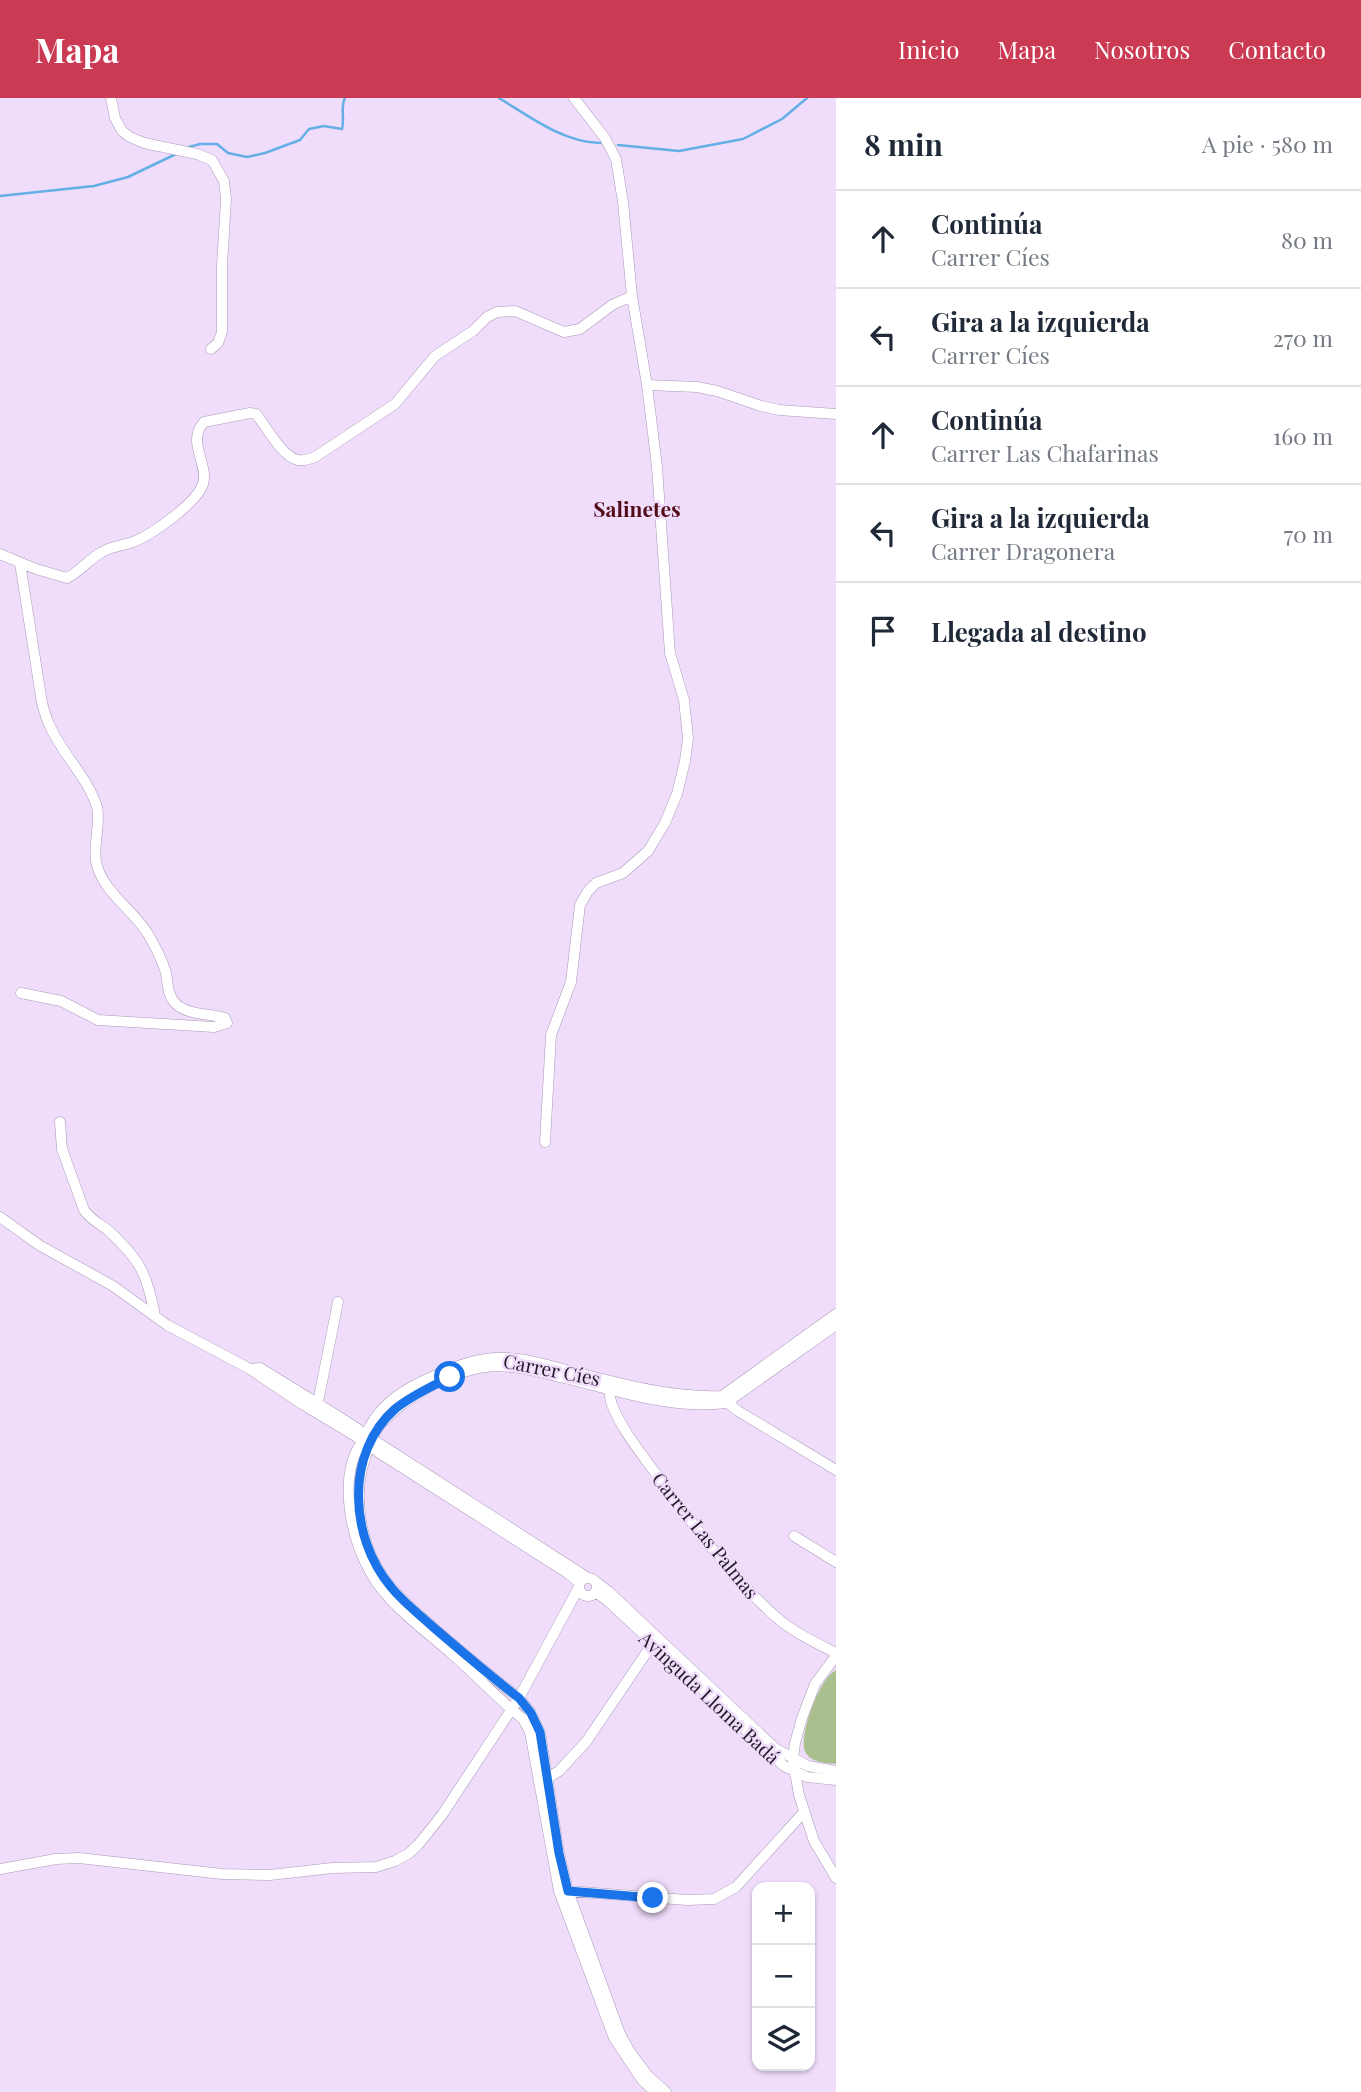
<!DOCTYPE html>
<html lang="es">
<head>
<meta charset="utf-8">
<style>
	body { margin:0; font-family:"Playfair Display",serif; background:#f2f2f3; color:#1f2937 }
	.controls { position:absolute; right:21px; bottom:21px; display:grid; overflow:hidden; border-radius:14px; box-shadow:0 2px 5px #0004 }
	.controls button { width:63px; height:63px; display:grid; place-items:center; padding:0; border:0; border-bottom:2px solid #e0e1e3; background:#fff; color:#1f2937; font:35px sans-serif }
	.stop { position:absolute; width:21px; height:21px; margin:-16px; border:5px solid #1a73e8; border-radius:50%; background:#fff }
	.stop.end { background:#1a73e8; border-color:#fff; box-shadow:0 2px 7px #0008 }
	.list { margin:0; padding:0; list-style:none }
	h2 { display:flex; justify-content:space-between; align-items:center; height:91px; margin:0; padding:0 28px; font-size:30px }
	h2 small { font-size:23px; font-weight:400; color:#747a83 }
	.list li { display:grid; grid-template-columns:46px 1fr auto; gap:21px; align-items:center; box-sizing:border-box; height:98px; padding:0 28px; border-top:2px solid #e0e1e3 }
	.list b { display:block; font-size:26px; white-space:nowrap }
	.list p { margin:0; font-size:23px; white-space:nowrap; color:#747a83 }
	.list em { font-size:23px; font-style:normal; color:#747a83 }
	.icon { flex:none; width:38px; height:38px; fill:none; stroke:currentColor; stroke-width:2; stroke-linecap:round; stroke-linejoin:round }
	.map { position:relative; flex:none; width:836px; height:1994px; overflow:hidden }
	header { display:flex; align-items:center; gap:42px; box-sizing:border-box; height:98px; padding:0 35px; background:#cb3a53; color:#fff }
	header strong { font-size:33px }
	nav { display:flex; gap:38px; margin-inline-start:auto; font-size:24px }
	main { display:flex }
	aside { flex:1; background:#fff }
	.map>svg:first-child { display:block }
	.green { fill:#a9c08e }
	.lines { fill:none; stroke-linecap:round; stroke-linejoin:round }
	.stream { stroke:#64afe6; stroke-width:2.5 }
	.street-casing { stroke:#ab99b7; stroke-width:11 }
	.street { stroke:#fff; stroke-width:10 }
	.route { stroke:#1a73e8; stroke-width:9 }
	.labels { text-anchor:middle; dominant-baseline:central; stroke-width:5; stroke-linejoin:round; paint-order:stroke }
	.street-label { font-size:19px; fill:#211b26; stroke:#f0ddfc }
	.neighbourhood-label { font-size:21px; font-weight:bold; fill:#510b19; stroke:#f0ddfc }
</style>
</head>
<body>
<header>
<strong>Mapa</strong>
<nav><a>Inicio</a><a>Mapa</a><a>Nosotros</a><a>Contacto</a></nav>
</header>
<main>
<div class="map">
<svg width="836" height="1994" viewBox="0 0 836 1994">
	<rect width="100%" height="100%" fill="#f0ddfc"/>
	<path class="green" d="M836,1572V1666C826,1665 812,1665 806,1655C797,1642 817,1591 828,1579C830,1576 833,1574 836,1572Z"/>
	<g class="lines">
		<path class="stream" d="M499,0C530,19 563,44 600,45
			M618,47L679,53L743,41L782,21L807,0
			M189,49L200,46H217L228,55L247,59L265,55L300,42L309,31L324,28L342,31C345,21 340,9 345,0
			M0,98L94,88L128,79L176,56"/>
		<defs>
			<path id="street" d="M111,0L115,20L122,33L130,39L144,45L197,56L212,62L224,83L226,101L222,168V234L218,245L211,251
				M647,287L697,289L717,293L761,308L779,312L836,316
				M0,456L36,471L67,480C81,473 89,461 102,454C112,448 122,448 133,444C151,437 197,405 203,386C209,366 186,344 204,324L250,315L256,316C266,328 282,359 298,362C304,363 310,361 315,359L395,306L435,258L473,233L487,219L497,214L515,213L564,234L580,231L612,207L632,198
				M20,465L42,605C44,612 46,620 49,626C61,655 87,678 97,709C101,726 93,745 96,763C101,793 133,811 148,836C155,848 162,861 166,875C168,885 167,896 175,905C188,918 209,915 225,920L227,925L214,929L98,922L61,903L21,895
				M60,1024L62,1051L84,1112C91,1122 100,1126 109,1133C141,1163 147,1176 155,1218
				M545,1044L551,937L571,884L580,807L588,793L596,785L623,775L648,753L665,725L677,696L685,663L688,640L684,602L670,555L657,369L647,287L632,198L623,104L616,61L605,40L574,0
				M0,1119L39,1147L113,1188L167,1227L250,1271L302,1306L362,1342
				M250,1271L260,1270L317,1305L358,1331L364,1337H369
				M609,1287C609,1294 610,1301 612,1307C623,1334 642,1356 659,1380C694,1428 731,1479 776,1519C793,1534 816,1545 836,1555
				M722,1298L836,1216
				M724,1302L738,1313L836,1372
				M314,1309L319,1299L338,1204
				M366,1337C376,1311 399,1294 423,1283C446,1272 469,1262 494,1260C522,1258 548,1268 574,1274C622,1286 672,1300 722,1298
				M372,1341L588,1480
				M362,1344C337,1379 351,1442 372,1477C389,1507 426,1533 452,1556C476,1577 498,1601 523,1621L530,1634L559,1793L614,1940L642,1982L655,1994
				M370,1346L378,1354L566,1474L580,1485
				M794,1438L836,1464
				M579 1489a9 9 0 1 1 18 0a9 9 0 1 1-18 0Z
				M596,1484L608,1493L776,1651L808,1668L836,1673
				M595,1494L608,1503L784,1668L807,1679L836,1682
				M836,1558L815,1586L802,1620L795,1645L793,1661L799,1697L814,1743L836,1780
				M548,1680L559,1673L586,1644L653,1545
				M0,1771L56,1761L79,1760L222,1776L270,1777L332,1770L376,1769L395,1763L408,1756L418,1747L442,1717L519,1600L579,1489
				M568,1793L687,1802L714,1801L736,1789L804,1714
				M666,1994L648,1978L630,1954L620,1936L568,1793L559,1755L540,1634L531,1615L519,1600C491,1579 464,1556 437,1533C422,1519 404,1505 391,1489C358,1450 349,1390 371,1345C373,1340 374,1336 377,1331C392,1311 413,1298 435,1286C451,1279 468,1271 485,1269C512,1266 538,1274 564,1280C615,1292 672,1312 726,1305L836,1227"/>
		</defs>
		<use href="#street" class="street-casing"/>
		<use href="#street" class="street"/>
	</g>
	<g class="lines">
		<path class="route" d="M450,1279C431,1289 412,1297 395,1311C345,1355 349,1439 391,1489C403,1504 419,1516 433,1529C461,1553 490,1578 519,1600L531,1615L540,1634L559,1755L568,1793L653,1800"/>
	</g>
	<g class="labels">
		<g class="street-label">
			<text transform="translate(552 1271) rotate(11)">Carrer Cíes</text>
			<text transform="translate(706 1437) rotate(51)">Carrer Las Palmas</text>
			<text transform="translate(710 1599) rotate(43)">Avinguda Lloma Badá</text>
		</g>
		<g class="neighbourhood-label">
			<text x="637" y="410">Salinetes</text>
		</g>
	</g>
</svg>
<div class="controls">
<button>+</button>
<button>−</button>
<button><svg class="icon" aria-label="layers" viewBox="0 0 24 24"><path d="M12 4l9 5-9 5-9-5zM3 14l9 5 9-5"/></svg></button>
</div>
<div class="stop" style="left:450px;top:1279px"></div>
<div class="stop end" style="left:653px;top:1800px"></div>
</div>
<aside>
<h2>8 min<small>A pie · 580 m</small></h2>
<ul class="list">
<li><svg class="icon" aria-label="ahead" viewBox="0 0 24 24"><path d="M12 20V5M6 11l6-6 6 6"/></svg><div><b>Continúa</b><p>Carrer Cíes</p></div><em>80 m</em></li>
<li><svg class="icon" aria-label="left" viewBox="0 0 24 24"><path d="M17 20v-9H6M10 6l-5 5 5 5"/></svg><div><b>Gira a la izquierda</b><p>Carrer Cíes</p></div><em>270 m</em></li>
<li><svg class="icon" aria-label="ahead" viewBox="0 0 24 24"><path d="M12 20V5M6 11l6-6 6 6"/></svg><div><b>Continúa</b><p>Carrer Las Chafarinas</p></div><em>160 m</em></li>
<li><svg class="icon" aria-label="left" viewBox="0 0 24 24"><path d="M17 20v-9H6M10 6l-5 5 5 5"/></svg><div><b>Gira a la izquierda</b><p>Carrer Dragonera</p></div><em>70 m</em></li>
<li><svg class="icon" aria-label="arrive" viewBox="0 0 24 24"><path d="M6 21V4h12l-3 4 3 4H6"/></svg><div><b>Llegada al destino</b></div></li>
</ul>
</aside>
</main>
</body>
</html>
